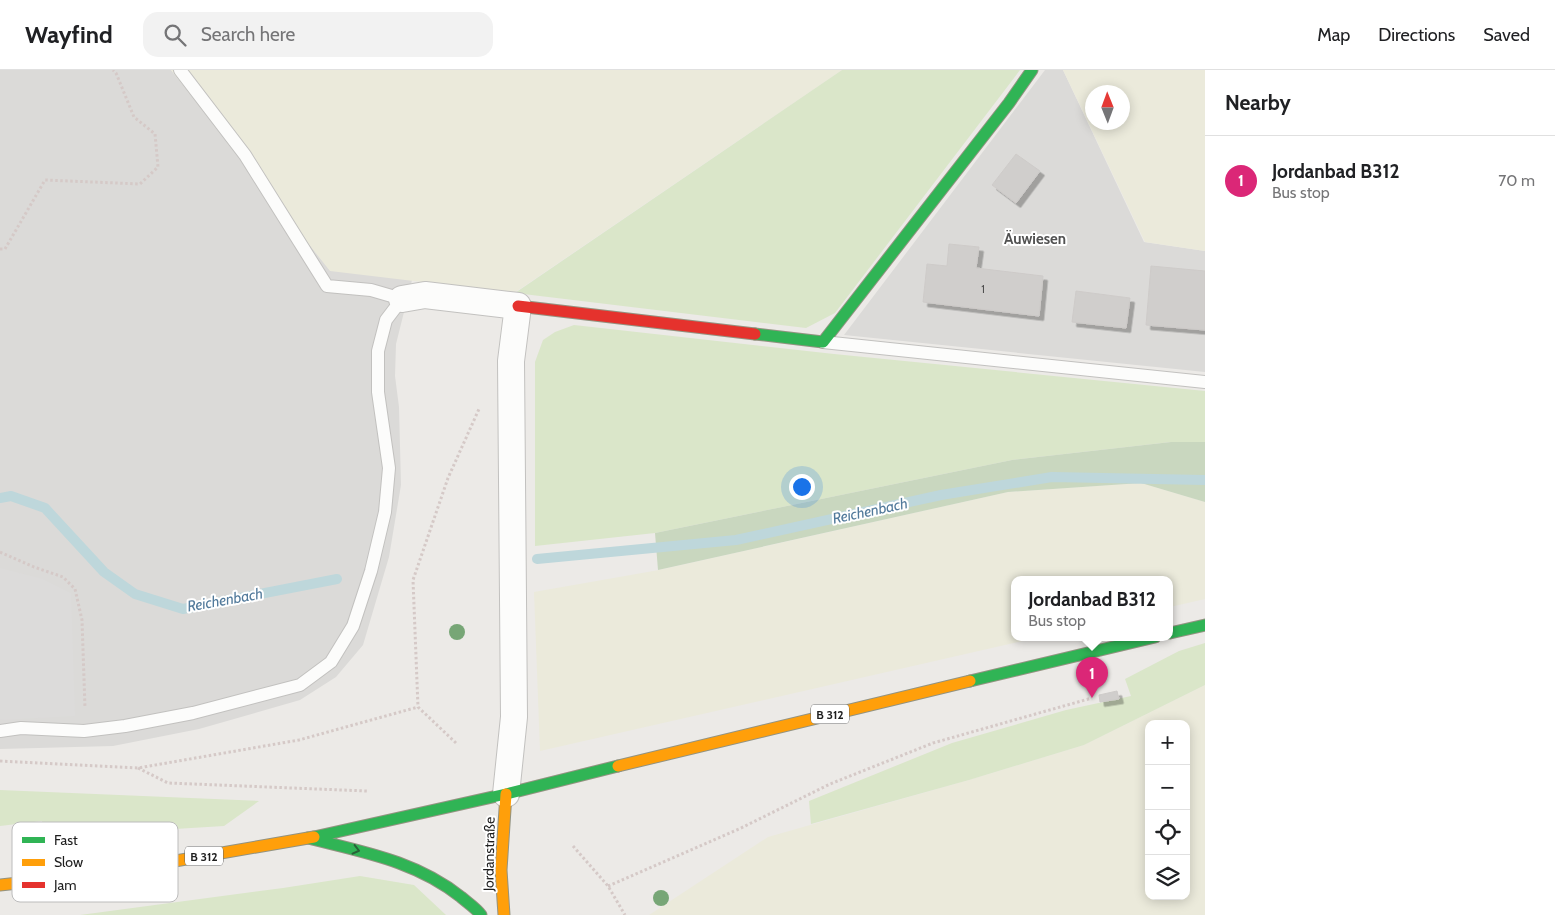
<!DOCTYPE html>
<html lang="en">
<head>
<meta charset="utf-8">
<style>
	body { margin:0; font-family:Cabin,sans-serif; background:#f2f2f2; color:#202124 }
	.controls { position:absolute; right:15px; bottom:15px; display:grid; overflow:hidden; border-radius:10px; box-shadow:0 2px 12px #0003 }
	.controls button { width:45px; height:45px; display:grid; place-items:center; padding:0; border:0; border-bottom:1px solid #e0e0e0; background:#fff; color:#202124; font:25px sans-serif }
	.compass { position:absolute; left:1085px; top:15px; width:45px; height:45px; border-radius:50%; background:#fff; box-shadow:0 2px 12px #0003; rotate:359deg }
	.you { position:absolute; left:801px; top:416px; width:18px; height:18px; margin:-12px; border:4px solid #fff; border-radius:50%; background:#1a73e8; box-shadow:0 0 0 8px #1a73e833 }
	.badge { display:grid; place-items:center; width:32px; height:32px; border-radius:50%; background:#db2777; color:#fff; font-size:16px; font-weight:700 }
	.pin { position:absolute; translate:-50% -41px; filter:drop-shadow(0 1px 2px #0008) }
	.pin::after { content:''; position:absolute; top:26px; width:18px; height:15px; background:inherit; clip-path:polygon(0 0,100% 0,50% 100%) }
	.popup { position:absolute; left:1011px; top:506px; width:162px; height:65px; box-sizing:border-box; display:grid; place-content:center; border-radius:10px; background:#fff; filter:drop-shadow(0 1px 4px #0005); font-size:16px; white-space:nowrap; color:#757577 }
	.popup b { font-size:19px; color:#202124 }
	.popup::after { content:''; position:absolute; left:50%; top:100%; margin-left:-10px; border:10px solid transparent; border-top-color:#fff }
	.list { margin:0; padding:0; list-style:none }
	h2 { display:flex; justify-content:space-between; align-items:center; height:65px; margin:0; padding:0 20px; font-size:21px }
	h2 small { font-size:16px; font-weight:400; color:#757577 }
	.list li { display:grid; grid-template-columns:32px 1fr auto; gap:15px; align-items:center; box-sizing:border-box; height:90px; padding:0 20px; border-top:1px solid #e0e0e0 }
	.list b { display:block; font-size:19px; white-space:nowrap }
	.list p { margin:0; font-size:16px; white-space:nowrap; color:#757577 }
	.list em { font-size:16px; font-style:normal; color:#757577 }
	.icon { flex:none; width:28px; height:28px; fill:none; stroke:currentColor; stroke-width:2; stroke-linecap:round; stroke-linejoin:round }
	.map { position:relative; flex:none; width:1205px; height:845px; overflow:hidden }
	header { display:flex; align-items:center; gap:30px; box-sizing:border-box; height:70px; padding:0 25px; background:#fff; border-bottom:1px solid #e0e0e0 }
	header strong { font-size:24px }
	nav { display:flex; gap:28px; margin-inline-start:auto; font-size:18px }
	.search { width:350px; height:45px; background:#f2f2f2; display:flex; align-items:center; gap:12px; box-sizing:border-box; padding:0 18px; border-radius:15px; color:#757577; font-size:19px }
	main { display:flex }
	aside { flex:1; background:#fff }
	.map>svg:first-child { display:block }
	.residential { fill:#dbdad8 }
	.farmland { fill:#ebeadb; fill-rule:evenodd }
	.grass { fill:#dae6c9 }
	.forest { fill:#c9d7bf }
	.parking { fill:#dcdbda }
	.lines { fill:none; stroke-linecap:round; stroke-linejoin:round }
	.stream { stroke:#bed7db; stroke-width:10 }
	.building { fill:#d0cecc; stroke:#cecbc9; filter:url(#shadow) }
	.lane-casing { stroke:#c2c1bf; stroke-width:14 }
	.street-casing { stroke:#c2c1bf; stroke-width:28 }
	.fast-casing { stroke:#939381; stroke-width:13 }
	.slow-casing { stroke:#939381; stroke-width:13 }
	.jam-casing { stroke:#939381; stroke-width:13 }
	.path { stroke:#d5c9c7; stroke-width:3; stroke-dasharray:2.5 2.5; stroke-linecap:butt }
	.lane { stroke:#fcfcfb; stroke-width:12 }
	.street { stroke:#fcfcfb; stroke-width:26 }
	.fast { stroke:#30b455; stroke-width:11 }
	.slow { stroke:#ff9f0a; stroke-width:11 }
	.jam { stroke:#e5322d; stroke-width:11 }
	.tree { fill:#77a676 }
	.oneway { stroke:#266237 }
	.labels { text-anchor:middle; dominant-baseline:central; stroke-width:4; stroke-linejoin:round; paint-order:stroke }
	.number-label { font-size:11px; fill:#4a4a4a }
	.shield { fill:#fff; stroke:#626262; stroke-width:1 }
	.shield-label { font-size:12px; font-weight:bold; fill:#1e1e1e }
	.street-label { font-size:14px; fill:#1e1e1e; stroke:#fff }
	.neighbourhood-label { font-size:15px; font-weight:bold; fill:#515151; stroke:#fff }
	.water-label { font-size:15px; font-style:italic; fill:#527a9b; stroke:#fff }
	.key { fill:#fff; stroke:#bcbcbc; stroke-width:1 }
	.key-label { font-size:14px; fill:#1e1e1e }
</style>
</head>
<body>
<header>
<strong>Wayfind</strong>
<div class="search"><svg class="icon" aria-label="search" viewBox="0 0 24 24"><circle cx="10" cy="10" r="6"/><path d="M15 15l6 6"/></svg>Search here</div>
<nav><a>Map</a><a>Directions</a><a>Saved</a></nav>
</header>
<main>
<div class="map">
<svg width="1205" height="845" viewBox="0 0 1205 845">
	<defs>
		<filter id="shadow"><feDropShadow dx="4.5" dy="4.5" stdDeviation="0" flood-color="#0004"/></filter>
	</defs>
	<rect width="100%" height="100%" fill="#eceae7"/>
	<path class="residential" d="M0,0H171L330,200L412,210L396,274L395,306L399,337L401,415L389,487L363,575L336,607L300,630L199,659L113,676L0,679Z
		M1045,0H1063L1144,172L1205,181V302L844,265Z"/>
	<path class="farmland" d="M171,0H842L514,223L330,201Z
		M1063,0H1205V181L1145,172ZM1122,22V52H1092V22Z
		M1141,413L1205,432V529L1170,537V509H1014V567H1040L540,681L534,522L659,500L1008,422Z
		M1205,615V845H649L768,767L969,710L1084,675ZM1149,654H1186V826H1149Z"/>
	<path class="grass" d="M842,0H1020L835,243L806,258L515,223Z
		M574,255L834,284L1205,321V372H1171L1012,390L655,463L535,476V292L543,270L555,262Z
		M1205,573V615L1084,675L969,710L811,754L809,731L952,673L1066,640L1131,626L1125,609L1179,581Z
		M0,720L259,731L224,756L44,767L42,751L0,756Z
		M360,806L414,815L446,845H80L283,818Z"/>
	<path class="forest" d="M1171,372H1205V432L1141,413L1008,422L658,500L655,463L1012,390Z"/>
	<path class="parking" d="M0,498L43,509L71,523L75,646L0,650Z"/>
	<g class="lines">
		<path class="stream" d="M0,428L11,426L45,438L104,502L135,524L183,539L337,509
			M537,489L736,470L941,425L1052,407L1205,410"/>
	</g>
	<path class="building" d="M1016,84L1040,101L1016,133L992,115Z
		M949,174L979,177L976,198L1043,206L1039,246L923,232L927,194L947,196Z
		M1151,196L1205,201V260L1146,255Z
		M1076,221L1130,228L1126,258L1072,252Z
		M1117,621L1119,629L1100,632L1099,625Z"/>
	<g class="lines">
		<defs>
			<path id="lane" d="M823,272L1205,312
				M0,661L21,658L84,661L125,656L193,643L300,615L331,592L353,556L371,501L385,442L389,398L378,322V281L386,250L402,229L371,220L327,216L245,85L180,0"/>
			<path id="street" d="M402,229L425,225L518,236L511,291L514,647L506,724"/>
			<path id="fast" d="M755,264L823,272L1009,33L1032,0
				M1170,563L1205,555
				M970,611L1155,567
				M314,767L506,724L618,696
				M308,768C363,782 416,791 461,827C468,833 476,838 481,845"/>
			<path id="slow" d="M618,696L970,611
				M0,815L100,804L314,767
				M504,845L501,800L506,724"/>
			<path id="jam" d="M518,236L755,264"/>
		</defs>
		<use href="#lane" class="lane-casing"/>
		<use href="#street" class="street-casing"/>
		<use href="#fast" class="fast-casing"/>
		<use href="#slow" class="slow-casing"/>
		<use href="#jam" class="jam-casing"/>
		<path class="path" d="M0,179H5L45,110L140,114L158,97L155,64L134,47L116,3L113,0
			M0,482L34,497L63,507L75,519L82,550L85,638
			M456,673L418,637L413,510L448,408L479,339
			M0,691L138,698L299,670L418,637
			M138,698L168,713L367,721
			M573,776L608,816L625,845
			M608,816L739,759L830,714L933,673L1092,628"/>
		<use href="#lane" class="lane"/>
		<use href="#street" class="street"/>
		<use href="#fast" class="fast"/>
		<use href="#slow" class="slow"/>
		<use href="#jam" class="jam"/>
	</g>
	<g class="tree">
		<circle cx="457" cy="562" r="8"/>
		<circle cx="661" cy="828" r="8"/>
	</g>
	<defs><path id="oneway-chevron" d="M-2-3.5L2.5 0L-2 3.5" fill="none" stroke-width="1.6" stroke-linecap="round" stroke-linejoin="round" transform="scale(1.25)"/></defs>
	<use class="oneway" href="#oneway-chevron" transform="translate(356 780) rotate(14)"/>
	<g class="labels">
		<g class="number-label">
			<text x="983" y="219">1</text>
		</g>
		<g class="shield">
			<rect x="811" y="634.5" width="38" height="19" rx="4"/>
			<rect x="185" y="776.5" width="38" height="19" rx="4"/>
		</g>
		<g class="shield-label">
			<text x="830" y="644">B 312</text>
			<text x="204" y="786">B 312</text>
		</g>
		<g class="street-label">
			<text transform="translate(489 784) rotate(-89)">Jordanstraße</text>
		</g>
		<g class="neighbourhood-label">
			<text x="1035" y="169">Äuwiesen</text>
		</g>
		<g class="water-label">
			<text transform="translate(870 441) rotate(-12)">Reichenbach</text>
			<text transform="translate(225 530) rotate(-10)">Reichenbach</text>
		</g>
	</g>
	<rect x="12" y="752" width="166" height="80" rx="8" class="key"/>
	<rect x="22" y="767" width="23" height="6" fill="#30b455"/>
	<rect x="22" y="789" width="23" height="7" fill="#ff9f0a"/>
	<rect x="22" y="812" width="23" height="6" fill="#e5322d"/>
	<g class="key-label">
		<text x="54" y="775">Fast</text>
		<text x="54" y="797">Slow</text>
		<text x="54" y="820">Jam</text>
	</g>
</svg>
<div class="controls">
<button>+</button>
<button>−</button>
<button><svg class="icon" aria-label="locate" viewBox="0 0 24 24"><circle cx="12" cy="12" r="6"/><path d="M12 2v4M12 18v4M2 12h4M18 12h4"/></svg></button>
<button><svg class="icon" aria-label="layers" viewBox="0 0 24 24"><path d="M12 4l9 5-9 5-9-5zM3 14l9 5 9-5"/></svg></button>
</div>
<svg class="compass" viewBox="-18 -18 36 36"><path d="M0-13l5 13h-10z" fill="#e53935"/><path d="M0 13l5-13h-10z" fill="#757577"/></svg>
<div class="you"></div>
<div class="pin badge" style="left:1092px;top:628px">1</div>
<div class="popup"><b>Jordanbad B312</b>Bus stop</div>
</div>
<aside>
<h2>Nearby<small></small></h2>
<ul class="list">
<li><span class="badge">1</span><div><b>Jordanbad B312</b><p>Bus stop</p></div><em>70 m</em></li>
</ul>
</aside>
</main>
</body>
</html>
